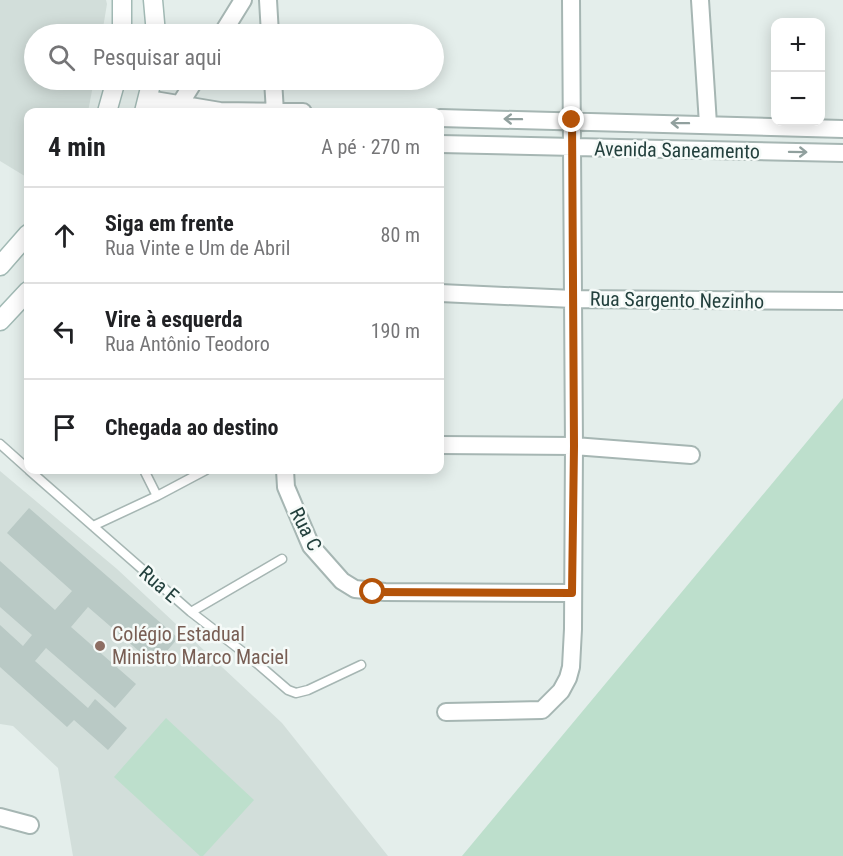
<!DOCTYPE html>
<html lang="pt">
<head>
<meta charset="utf-8">
<style>
	body { margin:0; font-family:"Roboto Condensed",sans-serif; background:#f6f6f6; color:#202124 }
	.controls { position:absolute; right:18px; top:18px; display:grid; overflow:hidden; border-radius:12px; box-shadow:0 3px 15px #0003 }
	.controls button { width:54px; height:54px; display:grid; place-items:center; padding:0; border:0; border-bottom:2px solid #e0e0e0; background:#fff; color:#202124; font:30px sans-serif }
	.stop { position:absolute; width:18px; height:18px; margin:-14px; border:4px solid #b45309; border-radius:50%; background:#fff }
	.stop.end { background:#b45309; border-color:#fff; box-shadow:0 2px 6px #0008 }
	.list { margin:0; padding:0; list-style:none }
	h2 { display:flex; justify-content:space-between; align-items:center; height:78px; margin:0; padding:0 24px; font-size:26px }
	h2 small { font-size:20px; font-weight:400; color:#757577 }
	.list li { display:grid; grid-template-columns:39px 1fr auto; gap:18px; align-items:center; box-sizing:border-box; height:96px; padding:0 24px; border-top:2px solid #e0e0e0 }
	.list b { display:block; font-size:22px; white-space:nowrap }
	.list p { margin:0; font-size:20px; white-space:nowrap; color:#757577 }
	.list em { font-size:20px; font-style:normal; color:#757577 }
	.icon { flex:none; width:33px; height:33px; fill:none; stroke:currentColor; stroke-width:2; stroke-linecap:round; stroke-linejoin:round }
	.map { position:relative; flex:none; width:843px; height:856px; overflow:hidden }
	.search { position:absolute; background:#fff; box-shadow:0 3px 15px #0003; left:24px; top:24px; width:420px; height:66px; display:flex; align-items:center; gap:15px; box-sizing:border-box; padding:0 21px; border-radius:33px; color:#757577; font-size:22px }
	.panel { position:absolute; background:#fff; box-shadow:0 3px 15px #0003; left:24px; top:108px; width:420px; height:366px; border-radius:12px }
	.map>svg:first-child { display:block }
	.built { fill:#d2deda }
	.green { fill:#bddfcc }
	.building { fill:#b9c9c5 }
	.lines { fill:none; stroke-linecap:round; stroke-linejoin:round }
	.lane-casing { stroke:#a6b6b3; stroke-width:11 }
	.street-casing { stroke:#a6b6b3; stroke-width:20 }
	.secondary-casing { stroke:#a2bab5; stroke-width:21 }
	.lane { stroke:#fff; stroke-width:8 }
	.street { stroke:#fff; stroke-width:16 }
	.secondary { stroke:#fff; stroke-width:18 }
	.oneway { stroke:#91a09e }
	.route { stroke:#b45309; stroke-width:8 }
	.education-dot { fill:#8d6e63; stroke:#f5faf8; stroke-width:2 }
	.labels { text-anchor:middle; dominant-baseline:central; stroke-width:5; stroke-linejoin:round; paint-order:stroke }
	.street-label { font-size:20px; fill:#23403d; stroke:#f5faf8 }
	.education-label { font-size:20px; fill:#785e54; stroke:#f5faf8; text-anchor:start }
</style>
</head>
<body>
<div class="map">
<svg width="843" height="856" viewBox="0 0 843 856">
	<rect width="100%" height="100%" fill="#e4eeeb"/>
	<path class="built" d="M0,0H106L107,4L102,34H34V80H94L88,112H28V178L0,161Z
		M0,471L117,569L282,723L388,856H73L58,768L13,726L0,724Z"/>
	<path class="green" d="M843,398V856H462L810,438Z
		M166,718L254,800L203,856H200L114,777Z"/>
	<path class="building" d="M29,508L178,638L155,665L88,607L71,627L136,684L115,708L46,648L35,661L88,708L95,699L127,728L108,750L74,720L67,727L0,667V625L23,646L32,635L0,607V561L55,610L72,591L7,533Z"/>
	<g class="lines">
		<defs>
			<path id="lane" d="M0,444L28,469
				M29,470L191,612L252,659L288,690L296,693L308,690L361,665
				M144,470L157,496
				M93,526L157,496L206,470
				M191,612L282,559"/>
			<path id="street" d="M268,0L270,34
				M700,0L708,124
				M222,34L243,0
				M273,80L275,112
				M148,99L220,111L303,112
				M180,104L195,80
				M440,118L843,129
				M440,144L843,153
				M440,293L573,299L843,301
				M440,445L574,446L691,455
				M285,470L286,487L311,546L342,581L355,589L385,592L572,593
				M446,712L542,710L561,691L568,678L571,667L573,629L574,446L571,0
				M0,817L30,825"/>
			<path id="secondary" d="M153,0L156,34
				M122,34V0
				M107,112L116,80
				M144,112L152,80
				M0,266L28,234
				M0,321L28,291"/>
		</defs>
		<use href="#lane" class="lane-casing"/>
		<use href="#street" class="street-casing"/>
		<use href="#secondary" class="secondary-casing"/>
		<use href="#lane" class="lane"/>
		<use href="#street" class="street"/>
		<use href="#secondary" class="secondary"/>
	</g>
	<defs><path id="oneway-shaft" d="M-6 0H5M1.5-3L5.5 0L1.5 3" fill="none" stroke-width="1.6" stroke-linecap="round" stroke-linejoin="round" transform="scale(1.5)"/></defs>
	<g class="oneway">
		<use href="#oneway-shaft" transform="translate(513 119) rotate(-179)"/>
		<use href="#oneway-shaft" transform="translate(680 123) rotate(-179)"/>
		<use href="#oneway-shaft" transform="translate(798 152) rotate(1)"/>
	</g>
	<g class="lines">
		<path class="route" d="M373,592L572,593L574,446L572,120"/>
	</g>
	<circle class="education-dot" cx="100" cy="646" r="6"/>
	<g class="labels">
		<g class="street-label">
			<text transform="translate(677 150) rotate(1)">Avenida Saneamento</text>
			<text transform="translate(677 300) rotate(1)">Rua Sargento Nezinho</text>
			<text transform="translate(306 529) rotate(63)">Rua C</text>
			<text transform="translate(159 584) rotate(41)">Rua E</text>
		</g>
		<g class="education-label">
			<text x="112" y="634">Colégio Estadual<tspan x="112" dy="23">Ministro Marco Maciel</tspan></text>
		</g>
	</g>
</svg>
<div class="controls">
<button>+</button>
<button>−</button>
</div>
<div class="stop" style="left:373px;top:592px"></div>
<div class="stop end" style="left:572px;top:120px"></div>
<div class="search"><svg class="icon" aria-label="search" viewBox="0 0 24 24"><circle cx="10" cy="10" r="6"/><path d="M15 15l6 6"/></svg>Pesquisar aqui</div>
<section class="panel">
<h2>4 min<small>A pé · 270 m</small></h2>
<ul class="list">
<li><svg class="icon" aria-label="ahead" viewBox="0 0 24 24"><path d="M12 20V5M6 11l6-6 6 6"/></svg><div><b>Siga em frente</b><p>Rua Vinte e Um de Abril</p></div><em>80 m</em></li>
<li><svg class="icon" aria-label="left" viewBox="0 0 24 24"><path d="M17 20v-9H6M10 6l-5 5 5 5"/></svg><div><b>Vire à esquerda</b><p>Rua Antônio Teodoro</p></div><em>190 m</em></li>
<li><svg class="icon" aria-label="arrive" viewBox="0 0 24 24"><path d="M6 21V4h12l-3 4 3 4H6"/></svg><div><b>Chegada ao destino</b></div></li>
</ul>
</section>
</div>
</body>
</html>
